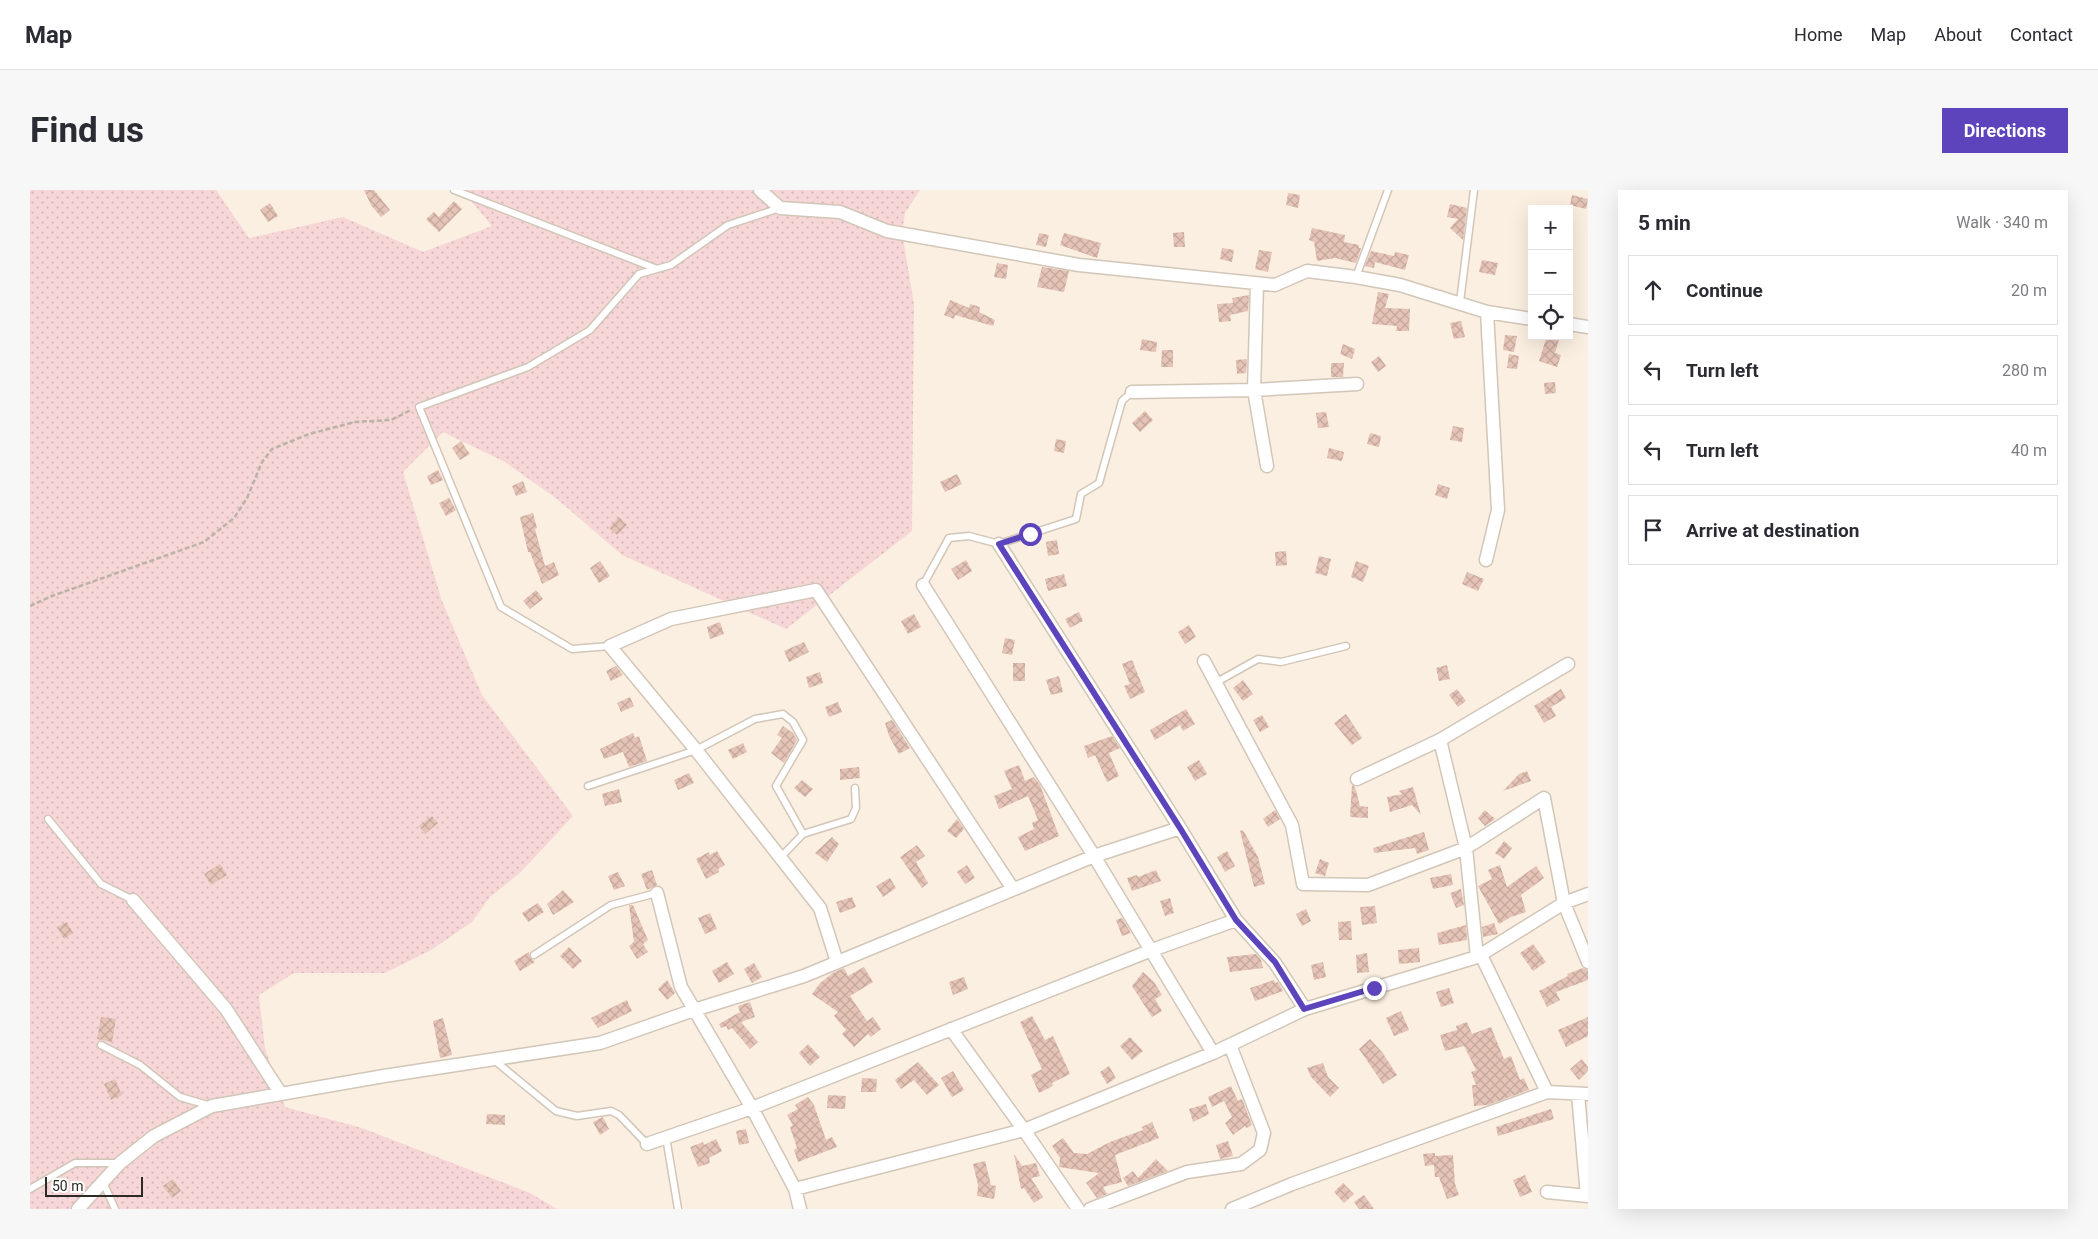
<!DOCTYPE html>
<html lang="en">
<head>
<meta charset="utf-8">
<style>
	body { margin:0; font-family:Roboto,sans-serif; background:#f7f7f7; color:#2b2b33 }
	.controls { position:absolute; right:15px; top:15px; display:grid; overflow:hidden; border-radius:0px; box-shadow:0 5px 20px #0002 }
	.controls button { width:45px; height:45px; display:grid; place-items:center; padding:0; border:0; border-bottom:1px solid #e1e1e2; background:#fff; color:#2b2b33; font:25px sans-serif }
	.scale { position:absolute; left:15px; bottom:12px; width:98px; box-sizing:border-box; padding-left:5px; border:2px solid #2d2924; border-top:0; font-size:14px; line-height:18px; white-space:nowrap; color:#2d2924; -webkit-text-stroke:4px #fefefe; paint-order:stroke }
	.stop { position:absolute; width:15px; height:15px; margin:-11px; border:4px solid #5d43bc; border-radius:50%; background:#fff }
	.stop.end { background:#5d43bc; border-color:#fff; box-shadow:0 1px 5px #0008 }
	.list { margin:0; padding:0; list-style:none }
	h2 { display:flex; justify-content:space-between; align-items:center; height:65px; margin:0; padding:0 20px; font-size:21px }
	h2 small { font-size:16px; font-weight:400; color:#7c7c81 }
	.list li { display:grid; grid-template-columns:32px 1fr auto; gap:15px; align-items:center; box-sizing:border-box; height:70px; margin:0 10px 10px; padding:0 10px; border:1px solid #e1e1e2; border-radius:0px }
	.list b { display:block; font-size:19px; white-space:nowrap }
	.list em { font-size:16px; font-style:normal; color:#7c7c81 }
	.icon { flex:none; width:28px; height:28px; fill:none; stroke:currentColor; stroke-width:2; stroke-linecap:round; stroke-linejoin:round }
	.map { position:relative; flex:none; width:1558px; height:1019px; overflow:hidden; border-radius:0px }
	header { display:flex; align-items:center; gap:30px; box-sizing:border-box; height:70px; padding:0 25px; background:#fff; border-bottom:1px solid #e1e1e2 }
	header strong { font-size:24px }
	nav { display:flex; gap:28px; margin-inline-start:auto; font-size:18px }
	.intro { display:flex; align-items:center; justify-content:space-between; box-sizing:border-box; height:120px; padding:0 30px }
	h1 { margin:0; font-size:35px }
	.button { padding:12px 22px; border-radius:0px; background:#5d43bc; color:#fff; font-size:18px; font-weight:700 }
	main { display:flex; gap:30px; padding:0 30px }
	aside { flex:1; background:#fff; border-radius:0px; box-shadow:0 5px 20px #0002 }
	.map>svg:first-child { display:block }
	.grass { fill:url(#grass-dots) }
	.building { fill:url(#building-cross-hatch) }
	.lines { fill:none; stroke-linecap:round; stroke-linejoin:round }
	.service-casing { stroke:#d1c6b8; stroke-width:9 }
	.minor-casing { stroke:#d1c6b8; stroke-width:15 }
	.path { stroke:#bcb3a7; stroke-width:2.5; stroke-dasharray:5 2.5; stroke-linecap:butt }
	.service { stroke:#fff; stroke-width:6 }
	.minor { stroke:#fff; stroke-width:12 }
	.route { stroke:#5d43bc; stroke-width:6 }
</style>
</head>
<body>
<header>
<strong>Map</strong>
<nav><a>Home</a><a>Map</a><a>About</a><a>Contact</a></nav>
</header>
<div class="intro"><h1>Find us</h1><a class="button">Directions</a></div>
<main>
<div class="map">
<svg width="1558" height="1019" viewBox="0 0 1558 1019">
	<defs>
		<pattern id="grass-dots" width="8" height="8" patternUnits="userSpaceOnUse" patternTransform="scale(1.25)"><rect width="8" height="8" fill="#f7d6d8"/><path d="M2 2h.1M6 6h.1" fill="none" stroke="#d4b8b9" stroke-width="1.8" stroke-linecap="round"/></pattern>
		<pattern id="building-cross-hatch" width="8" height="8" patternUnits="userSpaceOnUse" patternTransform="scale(1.25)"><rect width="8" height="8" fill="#e5c3b6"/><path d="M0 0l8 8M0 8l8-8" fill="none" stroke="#c5a89c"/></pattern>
	</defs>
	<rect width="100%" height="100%" fill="#fbefe1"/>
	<path class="grass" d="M0,0H186L219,48L313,27L393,62L462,36L432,0H890L875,23L872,43L884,114L882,341L756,439L592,365L527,309L475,272L413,242L373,282L412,411L452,505L543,626L490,683L460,707L442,732L401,760L355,783H264L229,805L235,858L255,917L332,938L500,1003L527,1019H0Z"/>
	<path class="building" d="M334,0H344L360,20L351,27L341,15Z
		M1258,3L1270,5L1268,18L1256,15Z
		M1542,5L1558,9L1556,19L1540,15Z
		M424,11L432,19L409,42L396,29L404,22L409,27Z
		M240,13L248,26L238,32L230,20Z
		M1420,14L1437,18L1433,50L1420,38L1428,29L1417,27Z
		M1282,38L1315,45L1314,52L1329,55V58H1331L1326,73L1305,68L1287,71L1284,52L1279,50Z
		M1154,42L1155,57H1144L1143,43Z
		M1009,43L1019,45L1016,57L1006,55Z
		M1034,43L1071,53L1067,68L1030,55Z
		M1192,58L1204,60L1202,72L1190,69Z
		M1229,60L1242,62L1238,82L1225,79Z
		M1341,61L1364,66L1365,62L1379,65L1375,80L1345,72L1344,78L1335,76Z
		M1452,70L1468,73L1465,85L1449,82Z
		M967,73L978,75L976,89L964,87Z
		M1012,77L1039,81L1034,102L1007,97Z
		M1348,102L1359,104L1355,118L1380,119L1379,141H1366L1367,136L1342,134Z
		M1219,105L1218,121L1200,125L1201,131L1189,132L1187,114L1203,113L1202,108Z
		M920,110L939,118L940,114L950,117L949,122L965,130L963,136L925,125L924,129L914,125Z
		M1431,131L1435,147L1424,149L1420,133Z
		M1475,145L1487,146L1484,162L1473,160Z
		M1517,146H1530L1525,163L1531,165L1527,177L1509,171Z
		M1112,149L1127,152L1126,162L1110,160Z
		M1313,154L1325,159L1322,169L1310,164Z
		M1132,160H1143V177H1131Z
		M1479,164L1489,166L1487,179L1477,178Z
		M1349,166L1356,176L1348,182L1341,172Z
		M1217,169L1216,183L1207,184L1206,170Z
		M1301,173H1314L1313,187H1301Z
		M1525,192L1526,203L1515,204L1514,193Z
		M1115,221L1123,230L1110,242L1102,233Z
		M1296,222L1299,237L1288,238L1286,223Z
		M1423,236L1434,238L1432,252L1420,250Z
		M1340,243L1351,246L1349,257L1337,254Z
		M1026,249L1036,251L1034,263L1024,261Z
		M431,251L440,264L430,270L422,258Z
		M1299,258L1314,262L1312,271L1297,268Z
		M408,280L413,290L401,295L397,286Z
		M927,284L932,294L915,302L910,292Z
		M493,291L497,302L486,306L482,296Z
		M1408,294L1420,298L1417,309L1405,305Z
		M419,308L426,320L416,326L409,313Z
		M503,323L507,338L505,339L515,376L524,372L529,385L512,394L500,362H498L490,327Z
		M589,327L597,335L587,345L579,338Z
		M1027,350L1029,364L1018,366L1016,352Z
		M1256,361L1257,375L1246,376L1245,362Z
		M1289,366L1301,369L1297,386L1285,383Z
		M936,370L942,381L928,390L921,379Z
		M570,371L580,386L569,393L560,378Z
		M1326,371L1339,376L1333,392L1321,387Z
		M1437,382L1454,389L1448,401L1432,394Z
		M1034,384L1037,396L1018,401L1015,389Z
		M506,400L513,409L500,419L493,411Z
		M1049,422L1053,431L1040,438L1035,429Z
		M884,424L891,437L878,444L871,431Z
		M690,432L694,444L680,449L677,437Z
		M1159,435L1166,447L1155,454L1148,442Z
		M975,448L985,450L982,465L972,463Z
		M774,452L779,462L759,472L754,461Z
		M1102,470L1115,502L1100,509L1094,496L1100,494L1092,474Z
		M983,473H995V491H983Z
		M1417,475L1420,489L1409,491L1406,478Z
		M586,476L593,485L581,491L576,481Z
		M790,482L793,493L779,498L776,487Z
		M1029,486L1033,502L1021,505L1016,490Z
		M1213,490L1223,504L1213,511L1203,498Z
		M1427,499L1436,511L1428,517L1419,505Z
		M1531,499L1536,508L1521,517L1526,526L1514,533L1504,516Z
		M600,507L604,516L591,522L587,513Z
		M808,512L812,522L799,527L795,517Z
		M1156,519L1165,534L1153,541L1150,535L1125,550L1120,540Z
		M1316,524L1332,548L1322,555L1304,533Z
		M1232,525L1239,537L1230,542L1223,530Z
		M862,530L880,558L869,564L859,546L855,533Z
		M753,536L763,543L767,550L754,573L741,563L752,548L747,545Z
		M603,543L605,548L609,546L617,571L599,577L593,562L574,569L570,559Z
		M1082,546L1090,558L1079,563L1089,586L1077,592L1065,565L1058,568L1054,556Z
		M713,553L717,562L703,569L698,560Z
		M1169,570L1177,584L1165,591L1157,577Z
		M989,575L995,591L1004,587L1010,595L1029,646L995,661L988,647L1004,639L1002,633L1008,630L998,606L969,619L964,606L982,599L974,581Z
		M829,577L830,588L810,590V579Z
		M1497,581L1501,591L1473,601L1489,584Z
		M659,583L664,593L648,600L644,590Z
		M772,590L783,599L775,607L764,598Z
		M1322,595L1325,597L1330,616L1338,617V628L1320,627Z
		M1383,597L1391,625L1382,615L1360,622L1357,607L1372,604L1369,601Z
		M589,599L592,612L575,616L572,604Z
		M1245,620L1250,629L1238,637L1233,629Z
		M1455,620L1465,629L1455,636L1448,628Z
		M402,626L408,633L395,644L389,636Z
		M927,629L934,639L926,648L917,641Z
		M1213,640L1228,667L1235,694L1224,697L1210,641Z
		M1394,642L1399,660L1387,664L1385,658L1344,663L1343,658Z
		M802,647L809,654L797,672L785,663Z
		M1474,651L1482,658L1474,669L1465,663Z
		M887,655L895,666L886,672L898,693L892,698L870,667Z
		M687,661L695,675L688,679L689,682L676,689L666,669L679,662L680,665Z
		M1197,661L1205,676L1195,682L1187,667Z
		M1290,669L1299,673L1295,686L1285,683Z
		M190,674L197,685L181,695L174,684Z
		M937,675L945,688L935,694L927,682Z
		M1470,675L1477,697L1506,676L1514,688L1491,705L1496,722L1481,727L1469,734L1448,696L1462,689L1458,680Z
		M622,680L627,695L617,700L611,684Z
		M1126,680L1131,691L1102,701L1097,688L1107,685L1108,687Z
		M588,682L595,696L584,700L578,686Z
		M1421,684L1423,695L1403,699L1400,688Z
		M860,688L866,698L853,707L846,696Z
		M1431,699L1434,715L1426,718L1420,703Z
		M533,700L544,712L523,725L517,714Z
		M822,707L826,717L810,723L806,712Z
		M1140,708L1144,723L1135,726L1130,711Z
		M508,713L514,722L498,732L492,723Z
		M599,715H603L618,750L613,754L618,762L607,769L599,756L604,752Z
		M1345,716L1347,733L1332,735L1330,717Z
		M1276,719L1281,731L1272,736L1266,724Z
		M680,723L687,739L675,744L668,728Z
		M1092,728L1101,743L1092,746L1086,730Z
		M1321,731L1322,750H1309L1308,732Z
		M37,732L43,743L34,749L27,737Z
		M1464,733L1468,744L1453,747L1452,737Z
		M1436,735L1437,750L1409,755L1407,743Z
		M1503,754L1516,772L1503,781L1490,763Z
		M539,757L552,771L543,779L530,766Z
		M1389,758L1390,772L1369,774L1368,760Z
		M499,762L500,767L505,772L490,781L484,771Z
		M1337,763L1339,782L1327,783L1326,765Z
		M1226,764L1231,770L1233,778L1200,782L1197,767Z
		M697,772L704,784L689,793L682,781Z
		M1293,772L1296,787L1284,790L1281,775Z
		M724,773L732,787L722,793L714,779Z
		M834,777L843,792L820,806L837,831L843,827L851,839L841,847L838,844L824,857L812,844L816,840L804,826L808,822L782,804L790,793L803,783L814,778L818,786Z
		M1553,778L1558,780V790L1526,802L1530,810L1517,817L1509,801L1538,786L1537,784Z
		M1113,782L1124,792L1132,805L1125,809L1132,821L1122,827L1102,796Z
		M934,787L938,799L923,805L919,792Z
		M637,790L645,803L637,810L628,799Z
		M1244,790L1245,793L1248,792L1253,801L1225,811L1220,798Z
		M1419,798L1424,813L1411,817L1406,802Z
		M597,810L602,821L568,838L561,828Z
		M720,812L725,827L711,832L728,852L720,859L702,838L698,840L696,836L691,838L689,834L710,822L708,816Z
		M1371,821L1379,840L1364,846L1356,828Z
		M1002,826L1015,850L1023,846L1040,884L1022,893L1023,896L1009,903L1001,885L1012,879L990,832Z
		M71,827L86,829L82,852L67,849Z
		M1558,827V846L1536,857L1528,840Z
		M413,828L422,865L410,868L403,831Z
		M1437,832L1442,844L1461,837L1474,869L1481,866L1490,890L1494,888L1499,900L1458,915L1444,916L1442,895H1446L1441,882L1446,880L1434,856L1415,861L1410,845L1427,840L1426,836Z
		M1100,847L1113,861L1102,870L1090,856Z
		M1340,849L1352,862L1367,885L1353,894L1329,859Z
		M778,854L790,867L780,876L769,863Z
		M1552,869L1558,877V881L1549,890L1540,879Z
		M888,872L909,895L897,905L884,890L871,899L865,890Z
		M1293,873L1298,887L1309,898L1300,907L1281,887L1277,878Z
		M1079,876L1086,888L1077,894L1070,882Z
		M923,881L934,900L922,907L911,888Z
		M832,888L847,889L846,902H831Z
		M85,889L92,905L81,910L74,894Z
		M1201,896L1208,911L1212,909L1222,935L1217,938L1215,936L1203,945L1195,933L1202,927L1194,911L1182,917L1178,907Z
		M798,905L816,906L815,919L797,918Z
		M778,907L784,915L796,950L802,947L807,957L768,972L764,960L767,958L760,937L763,935L757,925L768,919L765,915Z
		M1176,914L1179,924L1163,932L1159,919Z
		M1521,919L1524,929L1468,946L1466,937Z
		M457,924L475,925V935L456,934Z
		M573,927L579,939L570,945L563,932Z
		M1122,932L1129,948L1085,965L1092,992L1073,997L1077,1004L1067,1008L1056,993L1069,983L1029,977L1030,968L1022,956L1033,948L1044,963L1057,964L1080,952L1113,940L1112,937Z
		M716,939L719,953L709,955L706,941Z
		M686,949L692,961L679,968L680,973L668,977L660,957L673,952L674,955Z
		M1198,951L1203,966L1190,969L1186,955Z
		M1405,963V966L1423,965L1425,994L1429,1005L1417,1009L1409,987H1405L1404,975L1395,976L1393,964Z
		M984,964L992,976L1006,973L1010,986L1001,988L1013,1007L1004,1013L994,998L991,999Z
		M1126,969L1138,981L1098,996L1093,988L1103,981L1108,988Z
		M955,971L961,995L966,996L964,1009L947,1006L948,995L943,974Z
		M1495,985L1502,1002L1490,1007L1483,990Z
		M143,989L151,1001L142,1008L133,996Z
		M1313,993L1324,1004L1314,1013L1304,1002Z
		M1334,1005L1344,1019H1329L1324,1012Z"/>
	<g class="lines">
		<defs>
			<path id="service" d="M424,0L627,79
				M1326,87L1358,0
				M1430,112L1444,0
				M893,395L919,348L939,346L969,354L1046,329L1051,304L1069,293L1092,211L1102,202
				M580,456L542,459L471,417L389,217L498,177L560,140L609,84L641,75L698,35L750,18
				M1185,493L1228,469L1251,472L1316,456
				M558,596L666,560L725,529L753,524L763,532L773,550L746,596L773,644L750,668
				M18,629L71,694L103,710
				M773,644L821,629L826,618L825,598
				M504,765L581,715L627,703
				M71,855L110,875L150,907L181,916
				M464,870L526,921L547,926L581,921L589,925L617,954
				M636,947L648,1019
				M73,992L85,1019
				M0,999L45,973H89"/>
			<path id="minor" d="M730,0L750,18L810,22L857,41L1049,75L1245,95L1277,81L1326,87L1370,95L1457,122L1502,129
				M1227,94L1224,200L1237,276
				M1539,134L1558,137
				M1102,202L1224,200L1327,194
				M969,354L1150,638L1206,730L1245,773L1275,819
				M1456,370L1468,320L1457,122
				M893,395L1064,666L1183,863
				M1174,471L1262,635L1273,694L1338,695L1436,658L1514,608L1534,713L1558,772
				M1410,550L1436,658L1447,767
				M1327,589L1410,550L1538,474
				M627,703L651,797L722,918L765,999L770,1019
				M103,710L196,819L251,904
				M1451,765L1517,902
				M807,772L790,718L666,560L580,456L641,429L786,400L983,699
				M921,839L994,940L1048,1019
				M1548,904L1557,1006
				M617,954L722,918L1122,760L1206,730
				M765,999L994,940L1183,863L1275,819L1447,767L1534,713L1558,704
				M1517,1002L1558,1006
				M48,1019L90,973L124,946L182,916L354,886L570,853L664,820L774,786L1064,666L1150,638
				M1060,1019L1157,982L1211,974L1230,960L1234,943L1200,855
				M1202,1019L1262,994L1517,902L1558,904"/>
		</defs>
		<use href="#service" class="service-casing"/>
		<use href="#minor" class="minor-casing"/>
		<path class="path" d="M0,416L22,406L174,352L204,328L217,308L232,272L242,259L279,244L325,232L361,230L381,220"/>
		<use href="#service" class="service"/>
		<use href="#minor" class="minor"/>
	</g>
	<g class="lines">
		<path class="route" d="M1000,344L969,354L1150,638L1206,730L1245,772L1274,819L1344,798"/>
	</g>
</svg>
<div class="controls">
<button>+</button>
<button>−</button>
<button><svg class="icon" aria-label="locate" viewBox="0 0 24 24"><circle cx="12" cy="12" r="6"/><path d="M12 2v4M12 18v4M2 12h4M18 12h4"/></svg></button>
</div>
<div class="scale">50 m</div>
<div class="stop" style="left:1000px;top:344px"></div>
<div class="stop end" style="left:1344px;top:798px"></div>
</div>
<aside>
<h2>5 min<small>Walk · 340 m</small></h2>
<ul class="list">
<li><svg class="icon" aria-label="ahead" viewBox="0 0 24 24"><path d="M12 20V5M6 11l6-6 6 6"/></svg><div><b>Continue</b></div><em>20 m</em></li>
<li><svg class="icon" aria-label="left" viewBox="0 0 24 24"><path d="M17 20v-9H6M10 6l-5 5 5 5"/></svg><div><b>Turn left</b></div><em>280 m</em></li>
<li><svg class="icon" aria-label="left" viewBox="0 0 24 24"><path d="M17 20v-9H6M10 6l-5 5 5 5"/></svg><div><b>Turn left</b></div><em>40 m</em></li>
<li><svg class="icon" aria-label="arrive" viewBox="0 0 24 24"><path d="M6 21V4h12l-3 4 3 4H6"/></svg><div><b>Arrive at destination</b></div></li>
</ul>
</aside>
</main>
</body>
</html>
